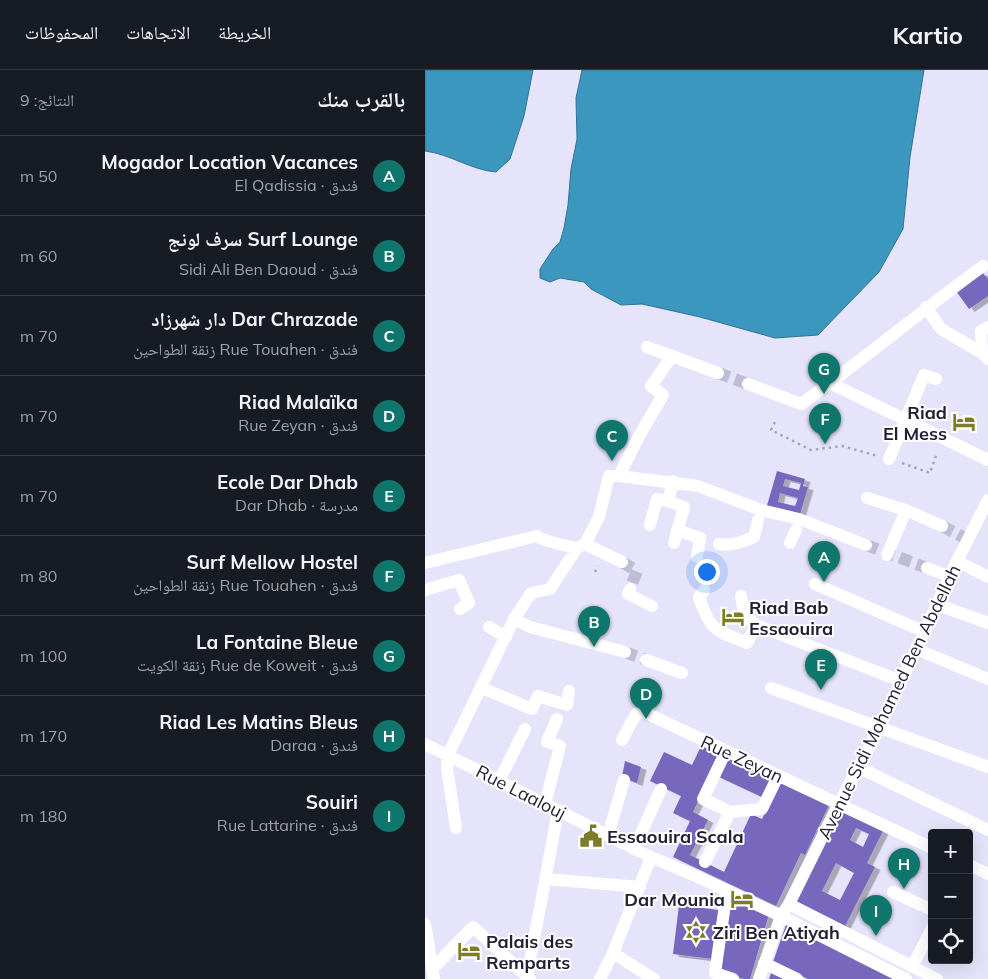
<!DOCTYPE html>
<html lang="ar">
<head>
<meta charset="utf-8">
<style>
	body { margin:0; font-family:Mulish,"Noto Naskh Arabic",sans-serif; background:#20242c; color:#f1f3f6; direction:rtl }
	.controls { position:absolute; right:15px; bottom:15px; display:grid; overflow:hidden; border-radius:5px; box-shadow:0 5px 20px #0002 }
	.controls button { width:45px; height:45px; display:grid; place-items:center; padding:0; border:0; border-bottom:1px solid #363941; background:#171b24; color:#f1f3f6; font:25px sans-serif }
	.you { position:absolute; left:281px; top:501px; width:18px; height:18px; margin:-12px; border:4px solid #fff; border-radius:50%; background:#1a73e8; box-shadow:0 0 0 8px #1a73e833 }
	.badge { display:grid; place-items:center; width:32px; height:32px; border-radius:50%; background:#0f766e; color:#fff; font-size:16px; font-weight:700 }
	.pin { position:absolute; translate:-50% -41px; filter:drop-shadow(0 1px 2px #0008) }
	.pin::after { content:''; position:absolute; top:26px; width:18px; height:15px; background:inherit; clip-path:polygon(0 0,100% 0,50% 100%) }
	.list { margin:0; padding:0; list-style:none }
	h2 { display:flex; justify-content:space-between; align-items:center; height:65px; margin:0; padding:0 20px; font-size:21px }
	h2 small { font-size:16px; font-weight:400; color:#9ea1a6 }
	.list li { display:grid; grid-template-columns:32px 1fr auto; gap:15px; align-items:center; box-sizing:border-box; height:80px; padding:0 20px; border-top:1px solid #363941 }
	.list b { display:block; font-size:19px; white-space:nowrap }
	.list p { margin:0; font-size:16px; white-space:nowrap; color:#9ea1a6 }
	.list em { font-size:16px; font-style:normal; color:#9ea1a6 }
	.icon { flex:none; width:28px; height:28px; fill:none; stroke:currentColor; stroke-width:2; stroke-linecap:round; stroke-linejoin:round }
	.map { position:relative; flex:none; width:563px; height:909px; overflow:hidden; direction:ltr }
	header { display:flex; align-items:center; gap:30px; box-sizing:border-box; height:70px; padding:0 25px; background:#171b24; border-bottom:1px solid #363941 }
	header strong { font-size:24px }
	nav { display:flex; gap:28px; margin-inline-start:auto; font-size:18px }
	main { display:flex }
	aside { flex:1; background:#171b24 }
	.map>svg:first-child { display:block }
	.water { fill:#3b97be; stroke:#347395 }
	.building { fill:#7768be; fill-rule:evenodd; filter:url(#shadow) }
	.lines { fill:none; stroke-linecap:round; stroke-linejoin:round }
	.street-tunnel { stroke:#bfbdd3; stroke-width:12; stroke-dasharray:12 6; stroke-linecap:butt }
	.path { stroke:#a6a4ba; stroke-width:2.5; stroke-dasharray:2.5 4; stroke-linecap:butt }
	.street { stroke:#fff; stroke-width:12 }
	.labels { text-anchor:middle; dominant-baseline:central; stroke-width:4; stroke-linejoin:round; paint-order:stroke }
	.poi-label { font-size:18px; font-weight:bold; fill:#232035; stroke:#fff; text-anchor:start }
	.street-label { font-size:18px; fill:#232035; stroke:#fff }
</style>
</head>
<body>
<header>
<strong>Kartio</strong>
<nav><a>الخريطة</a><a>الاتجاهات</a><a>المحفوظات</a></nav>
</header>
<main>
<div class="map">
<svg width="563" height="909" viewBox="0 0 563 909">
	<defs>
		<filter id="shadow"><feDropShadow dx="5.5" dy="3" stdDeviation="0" flood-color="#0004"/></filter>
	</defs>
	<rect width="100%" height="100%" fill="#e6e4fb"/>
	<path class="water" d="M0,0H108L99,46L85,89L71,102C46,100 25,84 0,81Z
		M157,0H499L485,87L478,159L454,202L393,265L350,268L275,247L217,234L196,235L166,219L159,212L135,208L125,212L115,208V199L128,179L135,172L139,158L143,135L146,99L152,69L151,28Z"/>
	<path class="building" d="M557,202L563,209V226L544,239L531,221Z
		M352,401L380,409L378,416L383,417L374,448L341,439ZM360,409L376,413L374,420L358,416ZM355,423L373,428L370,436L353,432Z
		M277,674L296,683L268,742L283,750L265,785L299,802L326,744L337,749L355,711L404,735L380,785L376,783L351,836L248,787L265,751L248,743L256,726L225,711L239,682L267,695Z
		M302,686L349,708L339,728L292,706Z
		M200,691L216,697L212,713L197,707Z
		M416,740L458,761L442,793L450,797L420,856L370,831ZM431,758L444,764L438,777L425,770ZM411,793L429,803L415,830L397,821Z
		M305,825L344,844L325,909H319L296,902Z
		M254,835L294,840L288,889L248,884Z
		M362,852L474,909H383L348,892Z
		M346,903L359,909H344Z"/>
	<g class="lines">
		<path class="street-tunnel" d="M293,303L323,314
			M517,456L538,467
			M441,475L502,498
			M197,492L212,501L205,519
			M200,582L221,590"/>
		<path class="path" d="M350,352L346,360L386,380L417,376L453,386
			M477,393L505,403L511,386
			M170,502L173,496"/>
		<path class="street" d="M501,237L516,259L557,283L563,289
			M222,277L293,303
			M557,283L556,261L563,257
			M405,313L563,390
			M323,314L376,334C438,290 496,241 558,196
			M464,389L499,305L511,309
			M194,406L273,416L336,440L374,449L441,475
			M248,411L243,431L259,437L249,473
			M442,428L481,440L517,456
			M225,455L232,429L243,431
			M252,460L275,468L272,487
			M365,473L371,460
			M160,474L197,492
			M294,474C307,476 317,472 329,467L333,450
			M462,485L481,440
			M532,491L563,507
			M0,493L112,466C117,471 143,476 152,478
			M502,498L526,507
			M390,514L500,562
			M205,519L203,524L227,536
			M0,520L34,510L44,533L35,539
			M279,520L274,527C286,562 290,560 322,573L331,555
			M316,526L319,544L331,555L476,611
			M513,535L563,553
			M89,549L105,557L200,582
			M64,557L81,567
			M491,579L563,609
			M221,590L257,603
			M57,618L107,639L113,626L142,635L144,621
			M346,618L563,697
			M197,670L211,644L218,642L221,643L507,778
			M0,674L226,787L273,807L356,846L481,909
			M433,697L563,760
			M74,711L100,659
			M120,734L135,676L122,672L132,649
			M305,742L337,739L353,706
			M31,758L22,698L23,685L89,549L106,523L125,519L152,478L160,474L174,447L184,406H194L213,368L238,325L226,316L247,286
			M183,766L199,710
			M209,779L236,719
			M280,792L305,742L278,729L301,681
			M544,795L563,804
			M121,809L215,817
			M302,821L290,903L308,909
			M468,822L507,840
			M364,834L512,909
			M0,854L9,909
			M188,883L229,909
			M339,893L372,909
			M487,897L507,858
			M7,899L48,857L105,909
			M102,907L133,741
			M175,909L188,883L226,787
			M334,909L356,846L364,834L413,735L455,657L532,491L563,430"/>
	</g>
	<defs>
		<symbol id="hotel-bare" viewBox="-9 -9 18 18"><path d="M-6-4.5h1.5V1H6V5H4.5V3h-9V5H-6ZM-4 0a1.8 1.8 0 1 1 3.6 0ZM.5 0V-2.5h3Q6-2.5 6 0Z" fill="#7c7d26" stroke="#fff" stroke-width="2.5" paint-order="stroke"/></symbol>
		<symbol id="civic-bare" viewBox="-9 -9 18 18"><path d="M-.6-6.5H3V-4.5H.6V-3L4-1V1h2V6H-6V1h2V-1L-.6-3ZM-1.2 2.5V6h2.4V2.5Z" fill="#7c7d26" stroke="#fff" stroke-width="2.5" paint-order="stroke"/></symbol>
		<symbol id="synagogue-bare" viewBox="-9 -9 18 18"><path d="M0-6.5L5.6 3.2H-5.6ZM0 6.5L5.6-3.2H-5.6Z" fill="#7c7d26" stroke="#fff" stroke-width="2.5" paint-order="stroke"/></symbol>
	</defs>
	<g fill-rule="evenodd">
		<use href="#hotel-bare" x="523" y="336" width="32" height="32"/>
		<use href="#hotel-bare" x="292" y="531" width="32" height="32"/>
		<use href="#civic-bare" x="150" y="750" width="32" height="32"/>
		<use href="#hotel-bare" x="301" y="813" width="32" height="32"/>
		<use href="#synagogue-bare" x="255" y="846" width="32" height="32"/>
		<use href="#hotel-bare" x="28" y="865" width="32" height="32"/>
	</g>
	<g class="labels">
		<g class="poi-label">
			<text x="522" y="342" text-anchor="end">Riad<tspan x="522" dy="21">El Mess</tspan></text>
			<text x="324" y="537">Riad Bab<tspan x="324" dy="21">Essaouira</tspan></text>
			<text x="182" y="766">Essaouira Scala</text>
			<text x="300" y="829" text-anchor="end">Dar Mounia</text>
			<text x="288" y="862">Ziri Ben Atiyah</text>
			<text x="61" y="871">Palais des<tspan x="61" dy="21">Remparts</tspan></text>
		</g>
		<g class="street-label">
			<text transform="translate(464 632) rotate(-64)">Avenue Sidi Mohamed Ben Abdellah</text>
			<text transform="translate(317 689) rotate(25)">Rue Zeyan</text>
			<text transform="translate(96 722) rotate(27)">Rue Laalouj</text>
		</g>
	</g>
</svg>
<div class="controls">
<button>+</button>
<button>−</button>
<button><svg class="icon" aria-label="locate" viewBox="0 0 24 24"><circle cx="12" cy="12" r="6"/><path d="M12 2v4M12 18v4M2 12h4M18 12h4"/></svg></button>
</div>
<div class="you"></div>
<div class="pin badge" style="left:399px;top:512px">A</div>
<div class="pin badge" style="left:169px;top:577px">B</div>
<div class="pin badge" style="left:187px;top:391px">C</div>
<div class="pin badge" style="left:221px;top:649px">D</div>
<div class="pin badge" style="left:396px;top:620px">E</div>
<div class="pin badge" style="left:400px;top:374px">F</div>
<div class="pin badge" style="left:399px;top:324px">G</div>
<div class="pin badge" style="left:479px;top:819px">H</div>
<div class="pin badge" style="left:451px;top:866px">I</div>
</div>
<aside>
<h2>بالقرب منك<small>النتائج: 9</small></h2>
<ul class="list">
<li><span class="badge">A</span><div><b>Mogador Location Vacances</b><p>فندق · El Qadissia</p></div><em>50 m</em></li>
<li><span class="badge">B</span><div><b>Surf Lounge سرف لونج</b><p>فندق · Sidi Ali Ben Daoud</p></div><em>60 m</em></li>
<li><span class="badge">C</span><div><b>Dar Chrazade دار شهرزاد</b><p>فندق · Rue Touahen زنقة الطواحين</p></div><em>70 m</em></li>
<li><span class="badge">D</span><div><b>Riad Malaïka</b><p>فندق · Rue Zeyan</p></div><em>70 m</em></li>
<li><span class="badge">E</span><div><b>Ecole Dar Dhab</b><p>مدرسة · Dar Dhab</p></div><em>70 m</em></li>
<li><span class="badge">F</span><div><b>Surf Mellow Hostel</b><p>فندق · Rue Touahen زنقة الطواحين</p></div><em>80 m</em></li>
<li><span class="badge">G</span><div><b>La Fontaine Bleue</b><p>فندق · Rue de Koweit زنقة الكويت</p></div><em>100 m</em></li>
<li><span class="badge">H</span><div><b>Riad Les Matins Bleus</b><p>فندق · Daraa</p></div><em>170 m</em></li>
<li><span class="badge">I</span><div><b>Souiri</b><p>فندق · Rue Lattarine</p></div><em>180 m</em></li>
</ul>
</aside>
</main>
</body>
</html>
